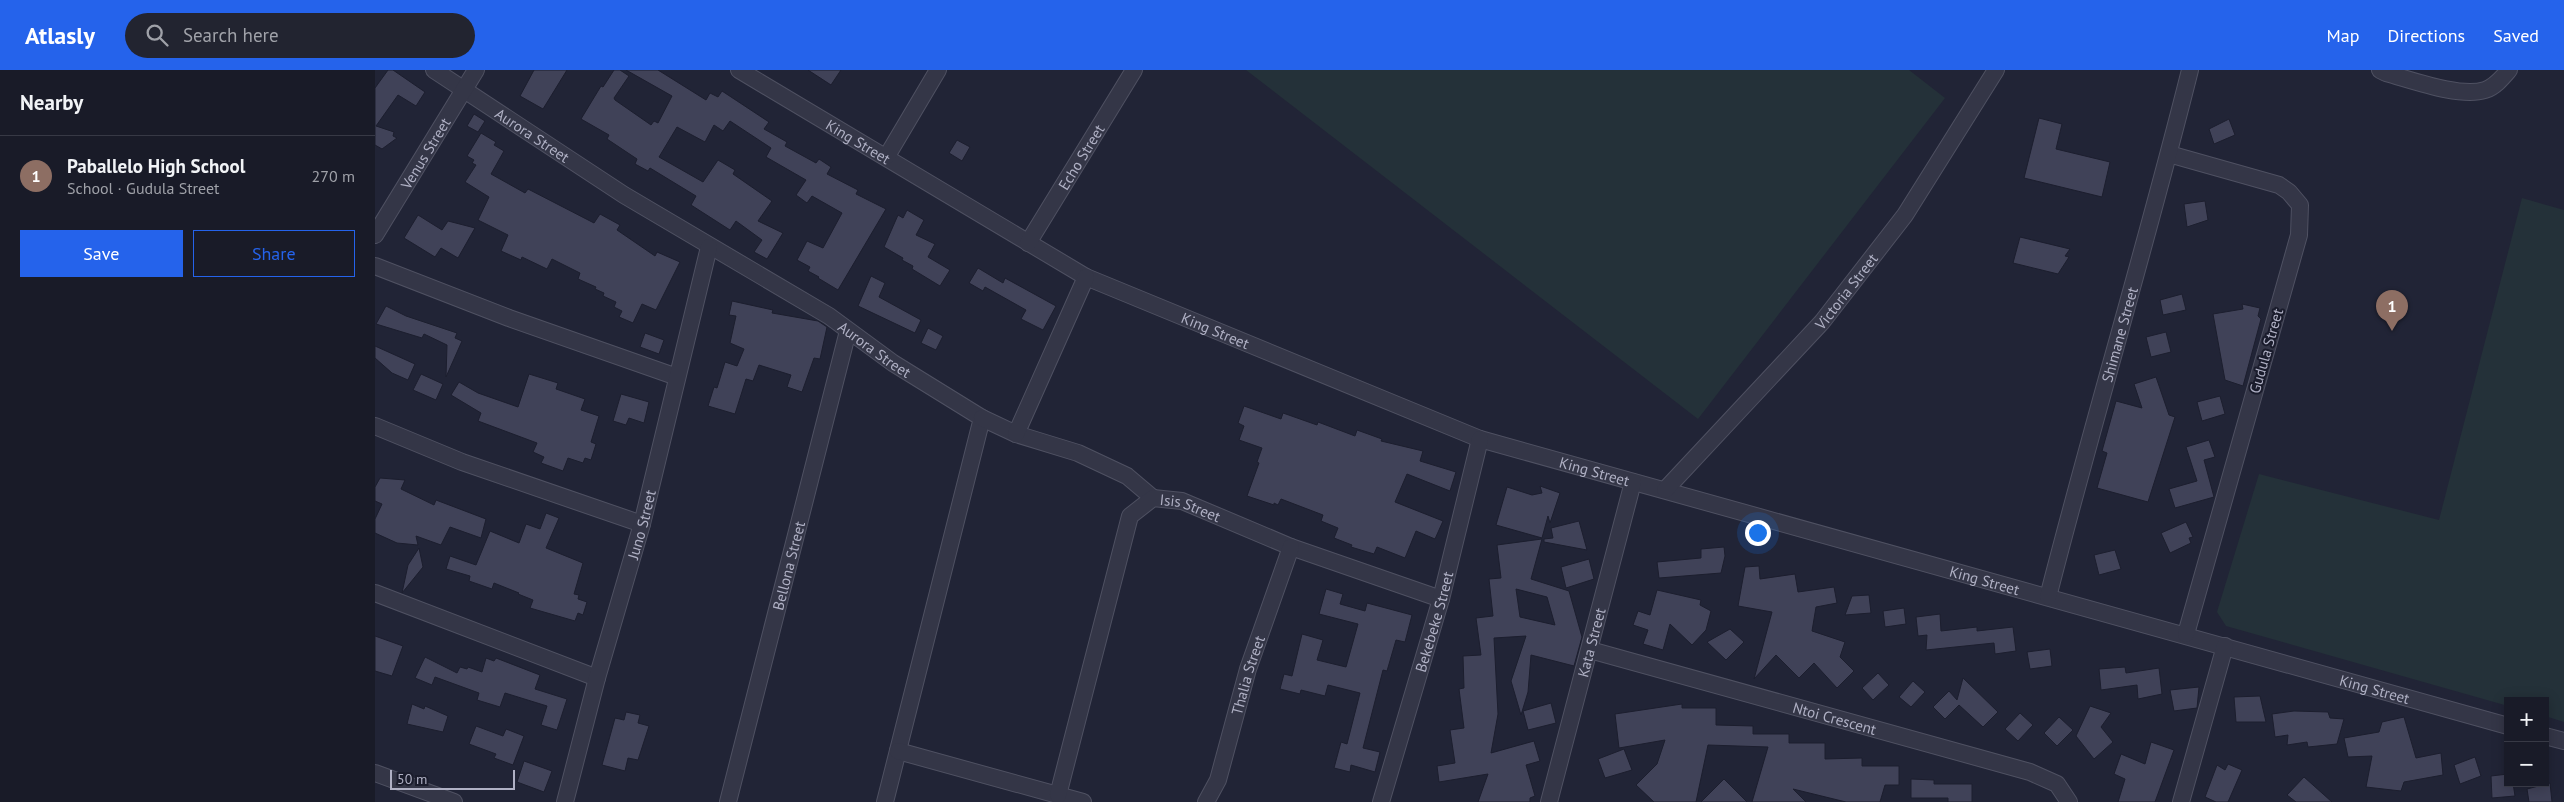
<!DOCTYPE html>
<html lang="en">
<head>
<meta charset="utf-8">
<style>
	body { margin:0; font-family:"PT Sans",sans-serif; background:#222430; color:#f1f3f6 }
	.controls { position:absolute; right:15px; bottom:15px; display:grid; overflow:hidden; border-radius:0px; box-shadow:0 2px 12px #0003 }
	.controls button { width:45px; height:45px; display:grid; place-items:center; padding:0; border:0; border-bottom:1px solid #373945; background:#191b28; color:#f1f3f6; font:25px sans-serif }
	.scale { position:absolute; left:15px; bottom:12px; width:125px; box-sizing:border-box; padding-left:5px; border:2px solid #afb0c4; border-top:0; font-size:14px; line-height:18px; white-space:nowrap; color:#afb0c4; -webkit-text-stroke:4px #1a1c2c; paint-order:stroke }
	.you { position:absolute; left:1382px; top:462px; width:18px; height:18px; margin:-12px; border:4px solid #fff; border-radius:50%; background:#1a73e8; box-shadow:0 0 0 8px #1a73e833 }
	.badge { display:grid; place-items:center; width:32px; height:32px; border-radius:50%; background:#2563eb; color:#fff; font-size:16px; font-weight:700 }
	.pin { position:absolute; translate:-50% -41px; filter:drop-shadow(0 1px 2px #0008) }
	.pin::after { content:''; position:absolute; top:26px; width:18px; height:15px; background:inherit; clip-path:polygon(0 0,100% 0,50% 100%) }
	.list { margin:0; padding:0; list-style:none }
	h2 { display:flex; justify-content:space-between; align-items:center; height:65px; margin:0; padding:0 20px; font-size:21px }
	h2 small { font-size:16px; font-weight:400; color:#9fa1a8 }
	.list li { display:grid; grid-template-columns:32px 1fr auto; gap:15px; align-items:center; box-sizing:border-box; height:80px; padding:0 20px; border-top:1px solid #373945 }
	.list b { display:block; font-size:19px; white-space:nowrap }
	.list p { margin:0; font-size:16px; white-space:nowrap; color:#9fa1a8 }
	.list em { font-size:16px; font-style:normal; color:#9fa1a8 }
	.actions { display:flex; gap:10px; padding:15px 20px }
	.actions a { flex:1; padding:11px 0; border:1px solid #2563eb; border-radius:0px; text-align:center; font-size:18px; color:#2563eb }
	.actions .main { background:#2563eb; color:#fff }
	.icon { flex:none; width:28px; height:28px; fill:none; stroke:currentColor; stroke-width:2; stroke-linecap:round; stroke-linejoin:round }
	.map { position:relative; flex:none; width:2189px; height:732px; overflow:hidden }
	header { display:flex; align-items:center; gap:30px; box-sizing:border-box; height:70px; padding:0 25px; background:#2563eb; color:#fff }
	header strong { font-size:24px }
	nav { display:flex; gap:28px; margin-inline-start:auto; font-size:18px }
	.search { width:350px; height:45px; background:#222430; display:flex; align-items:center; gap:12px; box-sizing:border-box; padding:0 18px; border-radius:28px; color:#9fa1a8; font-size:19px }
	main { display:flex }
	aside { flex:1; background:#191b28 }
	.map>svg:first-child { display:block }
	.green { fill:#243139 }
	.building { fill:#404258; stroke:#1c1e2e; fill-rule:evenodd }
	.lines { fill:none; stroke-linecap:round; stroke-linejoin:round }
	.minor-casing { stroke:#4f5162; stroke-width:18 }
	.minor { stroke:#343647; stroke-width:16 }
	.labels { text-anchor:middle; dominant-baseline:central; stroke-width:4; stroke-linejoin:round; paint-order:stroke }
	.street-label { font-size:15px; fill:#afb0c4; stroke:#1a1c2c }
</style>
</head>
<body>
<header>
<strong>Atlasly</strong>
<div class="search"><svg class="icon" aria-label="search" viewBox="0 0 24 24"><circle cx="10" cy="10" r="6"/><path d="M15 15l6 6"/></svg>Search here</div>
<nav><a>Map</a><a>Directions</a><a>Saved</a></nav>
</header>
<main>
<aside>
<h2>Nearby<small></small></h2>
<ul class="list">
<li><span class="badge" style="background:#8d6e63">1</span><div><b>Paballelo High School</b><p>School · Gudula Street</p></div><em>270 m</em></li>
</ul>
<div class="actions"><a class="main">Save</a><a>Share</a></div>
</aside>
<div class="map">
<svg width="2189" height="732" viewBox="0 0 2189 732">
	<rect width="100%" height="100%" fill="#212436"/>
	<path class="green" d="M871,0H1534L1570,28L1323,349Z
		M2147,128L2189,140V652L2170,646V631H2133V636L1851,556L1842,542L1884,404L2064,450Z"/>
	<path class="building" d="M13,0H18L50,22L41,36L23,25L1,56L19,62L18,66L22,68L7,79L0,75V18Z
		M159,0H192L168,39L145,26Z
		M239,0H245L254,6L239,28L240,30L276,55L279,51L283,53L297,26L251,0H283L331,30L335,23L343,27L347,21L394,52L389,59L412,72L410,76L441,93L444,89L456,97L452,104L483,120L481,124L511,139L463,220L443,208L444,207L433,201L435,197L422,190L432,171L448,178L467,143L437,126L432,133L421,125L431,110L391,87L396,78L355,51L348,61L339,55L330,72L302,57L284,87L328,112L343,90L360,100L358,104L397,131L383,151L408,163L392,189L379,182L387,170L361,151L355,160L316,135L321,126L275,98L273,101L260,94L262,89L232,69L234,65L206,49L226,16L228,17Z
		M433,0H466L456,15Z
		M99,44L110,51L103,62L92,56Z
		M1664,48L1687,54L1681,79L1735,92L1727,127L1649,108Z
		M1854,49L1860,65L1839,74L1834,59Z
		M106,63L121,72L119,75L129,81L116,104L150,123L153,119L219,153L225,144L245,155L242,160L280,186L282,182L305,192L281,240L267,234L258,253L244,247L247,241L239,237L241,232L228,226L229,223L220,219L221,217L203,209L205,203L177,189L172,199L147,187L146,190L126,181L133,165L103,150L114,127L90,112L101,95L97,93L99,90L92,86Z
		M582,70L595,77L587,91L574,83Z
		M1830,131L1833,150L1812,157L1809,134Z
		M532,140L549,150L541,165L560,174L553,187L575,200L565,216L537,199L538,196L527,190L528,188L509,177L523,145L528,148Z
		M43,145L67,160L73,151L100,158L83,188L66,178L60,187L29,168Z
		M1645,167L1695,179L1690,186L1694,187L1683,204L1638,193Z
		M603,198L628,213L630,208L681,236L668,260L646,249L651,240L610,217L608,221L594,213Z
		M496,206L510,213L504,227L546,250L540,263L483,236Z
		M1807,224L1811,240L1788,245L1785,230Z
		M357,231L398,240L397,243L443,251L452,257L445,289L439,288L427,322L412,317L416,305L384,295L378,311L371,309L360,344L333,336L339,317L342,318L350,292L362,296L369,279L355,273L361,246L354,245Z
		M1867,234L1885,238L1883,246L1886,249L1868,316L1850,310L1838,244L1868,239Z
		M11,236L31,246L82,263L80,268L87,271L71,307L72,275L49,264L47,268L1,254Z
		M553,258L568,266L561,280L546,273Z
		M1791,262L1796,282L1776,287L1771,267Z
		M270,263L289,270L284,284L265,277Z
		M0,276L40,294L33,310L17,303L0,288Z
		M46,304L68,314L61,330L38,320Z
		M154,304L183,313L181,319L210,329L206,340L224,346L216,372L221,374L216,390L210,388L208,393L193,388L188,401L166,393L169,387L158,382L162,373L103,351L106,343L76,325L84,312L103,323L143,337Z
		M1781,307L1794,345L1800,347L1773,432L1722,418L1732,383L1727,381L1741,331L1767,338L1759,314Z
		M246,324L274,332L269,353L254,348L251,355L238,351Z
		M1845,326L1850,344L1827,351L1822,332Z
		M869,336L906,349L908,343L942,355L943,352L980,366L982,360L1007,369L1006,371L1048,381L1045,391L1081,402L1075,421L1032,404L1020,432L1068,451L1060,469L1041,461L1030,488L1002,477L999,484L976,477L977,475L959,468L963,458L946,451L948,445L906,429L903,435L899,433V435L872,426L884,393L882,392L887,378L864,370L869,356L863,353Z
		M1834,370L1840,387L1829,390L1839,427L1800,438L1794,419L1822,411L1811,377Z
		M5,408L30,410L26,419L59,435L61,430L111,449L106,468L75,457L66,475L41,466L43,475L22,473L0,463V449L7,434L0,431V417Z
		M1165,416L1185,423L1175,453L1173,446L1167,468L1121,455L1132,417L1157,425L1167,423Z
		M171,443L184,448L171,478L208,493L199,524L204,525L203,529L212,532L208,545L203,543L200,551L155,538L158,530L143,524L144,523L119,513L117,519L94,511L95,506L71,499L75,486L101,495L115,461L144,473L151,454L165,459Z
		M1204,451L1212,480L1169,472V469L1178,468L1176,458Z
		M1811,452L1818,467L1814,468L1816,473L1795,483L1786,463Z
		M1167,469L1156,509L1194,521L1207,567L1199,596L1156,585L1153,622L1146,645L1136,611L1151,566L1119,568L1123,644L1116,683L1159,671L1165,691L1151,695L1160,726L1155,728V732H1103L1113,704L1064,712L1062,696L1080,693L1075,660L1089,658L1084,619L1089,618L1088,586L1106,585L1101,548L1118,546L1114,509L1126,508L1122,475ZM1141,519L1172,527L1180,555L1145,547Z
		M1349,477L1350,486L1346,503L1284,508L1282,492L1326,488V479Z
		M44,478L48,497L27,523L33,495Z
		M1740,480L1746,499L1724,505L1719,485Z
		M1214,489L1219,509L1191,518L1186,497Z
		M1384,496L1385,509L1420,504L1423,522L1459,517L1462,533L1441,537L1437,561L1470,572L1465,587L1479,601L1462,618L1439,593L1424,608L1401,585L1379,609L1397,542L1363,536L1370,497Z
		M951,519L968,524L965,534L990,541L992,533L1037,545L1030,572L1021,570L1012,601L1008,600L988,678L1005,682L1000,702L976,695L975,702L959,698L966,672L972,674L985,623L953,615L950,626L926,620L925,624L905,619L909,604L917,606L927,564L948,570L942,590L971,597L983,554L944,544Z
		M1282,520L1326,530L1325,535L1336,541L1331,560L1317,575L1295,554L1288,580L1268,574L1273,560L1258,555L1263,541L1275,545Z
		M1494,525L1496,543L1470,545L1477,526Z
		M1529,538L1531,554L1510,557L1508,541Z
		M1565,544L1566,561L1602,557V561L1638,557L1641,581L1620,584L1619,573L1551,580L1552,565L1543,566L1541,547Z
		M1355,559L1369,572L1351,590L1332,572Z
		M0,566L28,576L17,606L0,601Z
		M1675,579L1677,596L1655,599L1652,582Z
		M50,587L82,603L85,597L92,599L93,597L107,602L111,588L119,591L121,588L165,605L160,619L192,629L182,660L166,655L172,636L130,623L125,637L102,630L104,623L60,607L57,615L40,608Z
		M1750,597L1751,603L1784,598L1787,624L1763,629L1762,615L1726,620L1724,599Z
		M1503,603L1514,615L1498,630L1487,618Z
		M1588,608L1623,642L1608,657L1584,635L1570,649L1558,637L1574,621L1582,630Z
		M1538,611L1550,622L1536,637L1524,627Z
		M1824,617L1822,638L1799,641L1795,620Z
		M1885,626L1891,652H1861L1859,627Z
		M1176,633L1181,653L1153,660L1148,641Z
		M37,634L49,639L50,636L73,646L68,662L32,654Z
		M1307,634V638H1341V655L1378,656V664H1414V673H1450V689L1487,688V696H1524V715H1510L1505,732H1471L1418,719L1431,732H1377L1393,677L1333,675L1321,732H1279L1261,715L1282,694L1290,670L1244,678L1240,644Z
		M1715,636L1736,643L1726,657L1738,672L1719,689L1701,666Z
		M1919,641L1953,642L1955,648L1969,649L1962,674L1933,677L1932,672L1912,675L1913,665L1900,667L1897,644Z
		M251,642L265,645L263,653L274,656L263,690L253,688L250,701L227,695L240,648L249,650Z
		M1645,643L1658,655L1643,671L1630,659Z
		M1684,647L1698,660L1682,676L1669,663Z
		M2029,647L2041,688L2066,683L2068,705L2029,712L2026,721L1991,717L1997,686L1973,687L1969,668L2004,662L2007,652Z
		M101,656L128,666L131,659L149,666L138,695L119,688L121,684L94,674Z
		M1776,672L1799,680L1780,732H1743L1750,709L1739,704L1746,684L1770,694Z
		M1249,679L1257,700L1230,708L1223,689Z
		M2100,687L2106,706L2085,714L2079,695Z
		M149,691L177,701L169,722L142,712Z
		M1853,694L1867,700L1853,732H1841L1830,727L1842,695L1850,700Z
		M2133,704V713H2138L2140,726L2117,728L2116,706Z
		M1929,707L1957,732H1921L1912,725Z
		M1349,709L1372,732H1326Z
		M1536,709L1559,710V714H1597V732H1573V728H1536Z
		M2175,713L2177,732H2154L2152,719Z"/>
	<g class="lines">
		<defs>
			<g id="minor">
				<path id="s1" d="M59,0L249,125L454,246L518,293L607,348L510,732"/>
				<path id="s2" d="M364,0L711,207L1105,369L2133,656"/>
				<path d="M2005,0L2011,3C2037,10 2085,28 2110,20C2120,17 2128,7 2134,0"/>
				<path d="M1794,84L1904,115L1914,122L1925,135L1924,165L1811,564"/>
				<path d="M512,86L563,0"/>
				<path id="s3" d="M0,165L101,0"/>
				<path id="s4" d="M653,173L759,0"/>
				<path d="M0,196L134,248L302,307"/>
				<path d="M607,348L641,364L703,383L752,406L778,428"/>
				<path d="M0,356L87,392L267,454"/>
				<path d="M641,364L711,207"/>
				<path id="s5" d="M1290,420L1447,252L1530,145L1621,0"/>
				<path d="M0,523L222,608"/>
				<path id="s6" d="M1673,527C1718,351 1771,176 1815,0"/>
				<path id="s7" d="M1215,580L1655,702L1682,714L1694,732"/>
				<path d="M2170,666L2189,671"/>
				<path d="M523,681L708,732"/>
				<path d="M0,703L79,732"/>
				<path id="s8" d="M683,725L755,446L778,428L807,431L916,477L1066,529"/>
				<path id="s9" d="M190,732L222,608L267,454L334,177"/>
				<path id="s10" d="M353,732L473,261"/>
				<path id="s11" d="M831,732L843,710L873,599L916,477"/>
				<path id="s12" d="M1006,732L1066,529L1105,369"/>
				<path id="s13" d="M1174,732L1258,412"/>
				<path d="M1806,732L1850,576"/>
			</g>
		</defs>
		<use href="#minor" class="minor-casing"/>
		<use href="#minor" class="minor"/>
	</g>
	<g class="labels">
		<g class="street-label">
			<text stroke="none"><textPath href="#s1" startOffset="118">Aurora Street</textPath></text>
			<text stroke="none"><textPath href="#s2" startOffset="139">King Street</textPath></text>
			<text stroke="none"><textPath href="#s3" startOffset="96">Venus Street</textPath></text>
			<text stroke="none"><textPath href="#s4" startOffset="101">Echo Street</textPath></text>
			<text stroke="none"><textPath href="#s5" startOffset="269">Victoria Street</textPath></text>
			<text stroke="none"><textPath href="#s2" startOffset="544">King Street</textPath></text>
			<text stroke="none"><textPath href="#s6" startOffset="272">Shimane Street</textPath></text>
			<text stroke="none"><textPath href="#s1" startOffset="522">Aurora Street</textPath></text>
			<text transform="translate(1891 281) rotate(-74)">Gudula Street</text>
			<text stroke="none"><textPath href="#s2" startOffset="949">King Street</textPath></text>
			<text stroke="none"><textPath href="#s8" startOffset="356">Isis Street</textPath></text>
			<text stroke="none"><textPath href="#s9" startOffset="288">Juno Street</textPath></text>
			<text stroke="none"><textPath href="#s10" startOffset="244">Bellona Street</textPath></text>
			<text stroke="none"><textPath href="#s2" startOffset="1354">King Street</textPath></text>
			<text stroke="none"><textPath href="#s12" startOffset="188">Bekebeke Street</textPath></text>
			<text stroke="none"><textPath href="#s13" startOffset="165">Kata Street</textPath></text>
			<text stroke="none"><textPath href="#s11" startOffset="134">Thalia Street</textPath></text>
			<text stroke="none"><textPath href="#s2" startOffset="1759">King Street</textPath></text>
			<text stroke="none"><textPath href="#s7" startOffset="254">Ntoi Crescent</textPath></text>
		</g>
	</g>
</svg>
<div class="controls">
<button>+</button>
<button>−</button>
</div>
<div class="scale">50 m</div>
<div class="you"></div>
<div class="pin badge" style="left:2017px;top:261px;background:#8d6e63">1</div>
</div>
</main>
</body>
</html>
